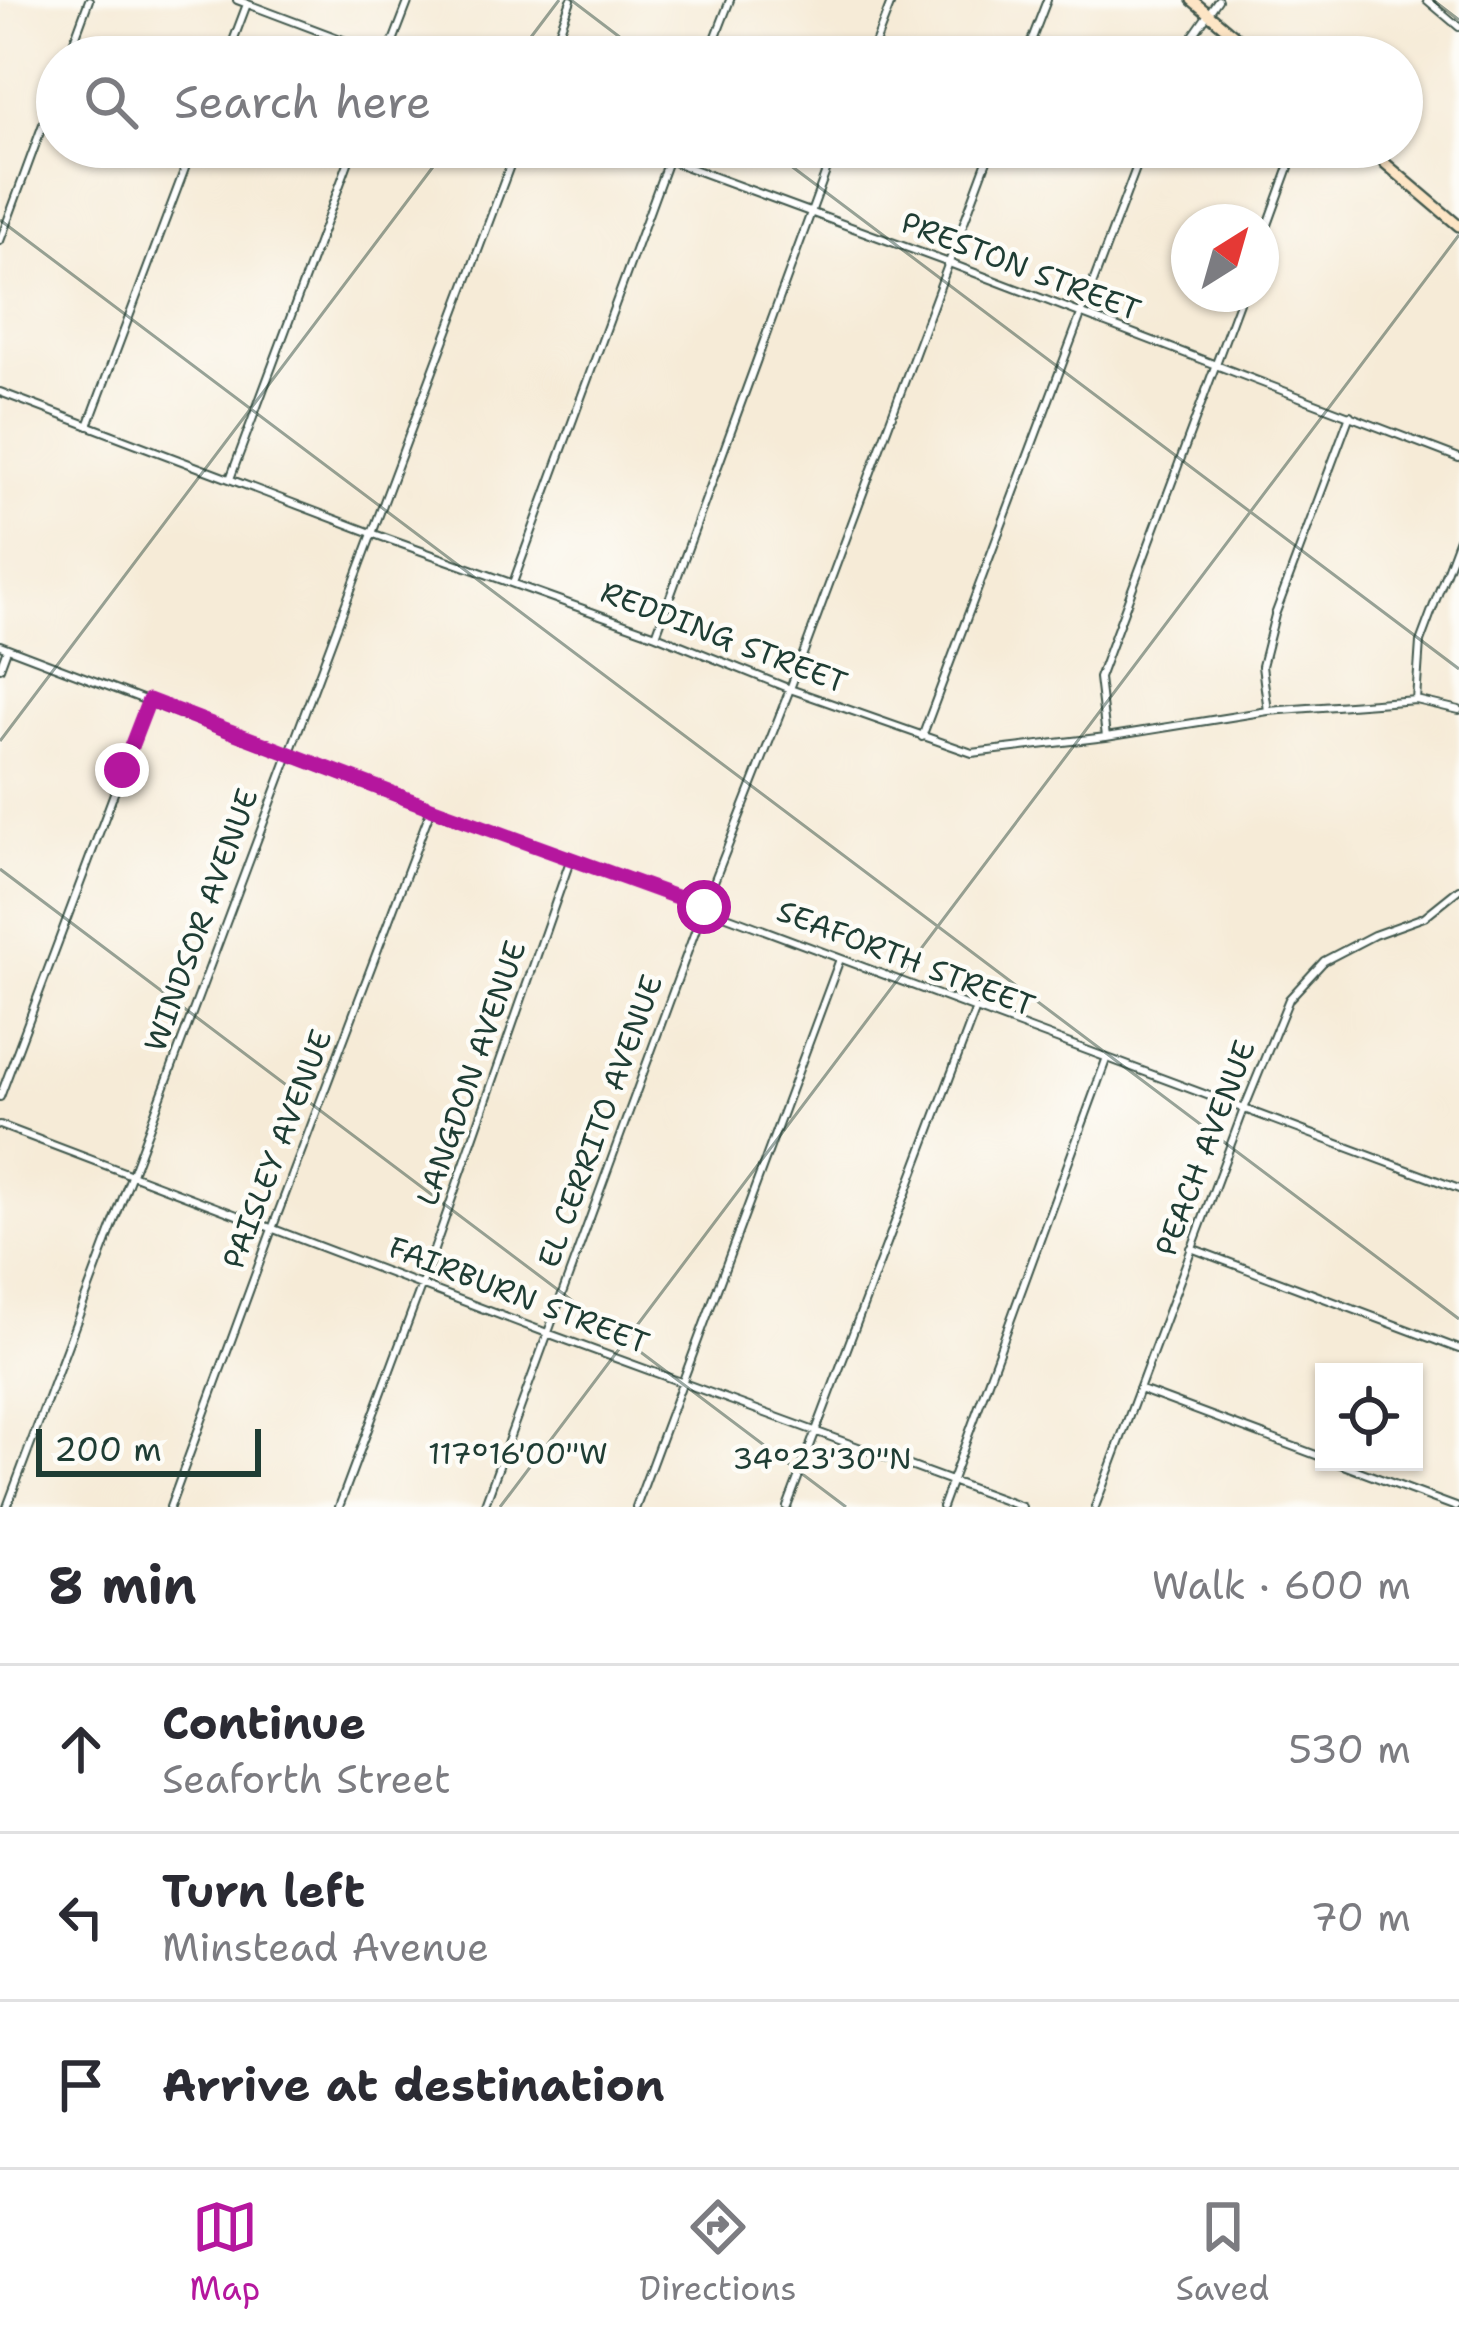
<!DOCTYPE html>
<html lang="en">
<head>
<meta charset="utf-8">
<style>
	body { margin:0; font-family:"Shantell Sans",sans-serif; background:#f7f7f7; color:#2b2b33 }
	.controls { position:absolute; right:36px; bottom:36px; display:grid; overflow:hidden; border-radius:0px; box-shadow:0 3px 9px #0004 }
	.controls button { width:108px; height:108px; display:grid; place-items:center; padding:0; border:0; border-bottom:3px solid #e1e1e2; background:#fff; color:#2b2b33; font:60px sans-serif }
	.compass { position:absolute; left:1171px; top:204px; width:108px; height:108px; border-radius:50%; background:#fff; box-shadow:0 3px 9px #0004; rotate:37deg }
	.scale { position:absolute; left:36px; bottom:30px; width:225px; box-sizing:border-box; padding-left:12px; border:6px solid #1f3d34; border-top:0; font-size:33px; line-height:42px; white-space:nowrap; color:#1f3d34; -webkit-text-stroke:9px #fdfcf7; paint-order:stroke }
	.stop { position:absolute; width:36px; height:36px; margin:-27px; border:9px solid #b5179e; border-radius:50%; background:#fff }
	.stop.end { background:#b5179e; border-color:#fff; box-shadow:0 3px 12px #0008 }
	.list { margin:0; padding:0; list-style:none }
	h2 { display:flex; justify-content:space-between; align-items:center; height:156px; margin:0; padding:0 48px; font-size:51px }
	h2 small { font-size:39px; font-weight:400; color:#7c7c81 }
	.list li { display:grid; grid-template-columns:78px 1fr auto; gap:36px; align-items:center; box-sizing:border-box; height:168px; padding:0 48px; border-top:3px solid #e1e1e2 }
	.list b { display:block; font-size:45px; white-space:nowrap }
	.list p { margin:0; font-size:39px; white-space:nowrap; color:#7c7c81 }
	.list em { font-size:39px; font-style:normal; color:#7c7c81 }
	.icon { flex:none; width:66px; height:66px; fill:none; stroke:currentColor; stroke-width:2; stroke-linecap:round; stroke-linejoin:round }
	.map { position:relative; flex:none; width:1459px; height:1507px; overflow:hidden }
	.search { position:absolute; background:#fff; box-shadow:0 3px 9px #0004; left:36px; right:36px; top:36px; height:132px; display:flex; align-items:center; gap:30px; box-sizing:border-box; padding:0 42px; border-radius:66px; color:#7c7c81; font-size:45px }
	.sheet { height:660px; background:#fff }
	nav { display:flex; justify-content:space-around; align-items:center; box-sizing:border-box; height:168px; border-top:3px solid #e1e1e2; background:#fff; font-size:33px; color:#7c7c81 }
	nav a { display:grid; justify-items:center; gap:6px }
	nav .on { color:#b5179e }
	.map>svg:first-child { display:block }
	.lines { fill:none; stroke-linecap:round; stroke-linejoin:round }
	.street-casing { stroke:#3f574c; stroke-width:10 }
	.secondary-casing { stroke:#3f574c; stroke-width:14 }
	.street { stroke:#fff; stroke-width:6 }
	.secondary { stroke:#fde5c5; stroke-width:9 }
	.route { stroke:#b5179e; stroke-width:15 }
	.ticks { fill:none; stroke:#1f3d34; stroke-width:3; stroke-opacity:0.45 }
	.labels { text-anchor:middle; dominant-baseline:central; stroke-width:9; stroke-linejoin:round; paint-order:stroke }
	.street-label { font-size:30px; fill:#1f3d34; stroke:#fdfcf7 }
	.ticks-label { font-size:30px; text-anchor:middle; fill:#1f3d34; stroke:#fdfcf7; stroke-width:9; stroke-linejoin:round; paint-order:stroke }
</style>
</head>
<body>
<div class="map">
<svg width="1459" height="1507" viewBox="0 0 1459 1507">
	<rect width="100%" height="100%" fill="#fdfcf7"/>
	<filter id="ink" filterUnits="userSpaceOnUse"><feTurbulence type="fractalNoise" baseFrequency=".00833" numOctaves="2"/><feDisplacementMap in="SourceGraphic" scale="24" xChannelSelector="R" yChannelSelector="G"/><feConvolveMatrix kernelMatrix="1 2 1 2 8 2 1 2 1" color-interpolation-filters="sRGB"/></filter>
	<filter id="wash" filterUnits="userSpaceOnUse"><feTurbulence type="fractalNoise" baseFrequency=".004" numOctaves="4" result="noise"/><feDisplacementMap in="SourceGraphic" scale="48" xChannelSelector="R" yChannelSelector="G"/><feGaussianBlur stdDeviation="2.7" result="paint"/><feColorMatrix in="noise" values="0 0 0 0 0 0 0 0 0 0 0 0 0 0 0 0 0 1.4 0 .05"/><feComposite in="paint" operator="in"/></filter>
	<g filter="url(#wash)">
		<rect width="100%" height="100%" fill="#f6ebd7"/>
	</g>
	<g filter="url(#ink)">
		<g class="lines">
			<defs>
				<path id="street" d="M237,0L388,57
					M1427,0L1459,27
					M68,57L89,0
					M227,57L247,4
					M387,57L409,0
					M550,57L571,0
					M708,57L730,0
					M870,57L892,0
					M1025,57L1047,0
					M1178,57L1218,0
					M633,147L949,263L1459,458
					M0,241L57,86
					M1261,244L1292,159L1300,147
					M0,392L374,534L656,635L790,689L972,753L1106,737L1268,711L1416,700L1459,710
					M88,426L193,147
					M230,479L354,147
					M513,583L673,147
					M656,635L835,147
					M0,645L431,809L571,858L1459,1189
					M0,668L7,649
					M1416,700L1420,642L1459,538
					M1268,711L1262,666L1275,615L1350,415
					M922,737L1144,147
					M1106,737L1099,678L1242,294
					M0,1097L149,700
					M0,1125L547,1333L1022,1507
					M1191,1248L1459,1349
					M1139,1389L1324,1458
					M1335,1462L1456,1507
					M7,1507L517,147
					M170,1507L272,1229L431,809
					M339,1507L422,1284L571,858
					M484,1507L704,907L790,689L992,147
					M636,1507L840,959
					M787,1507L975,1011
					M942,1507L1106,1060
					M1095,1507L1244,1109L1289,999L1324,961L1374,935L1424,917L1459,889"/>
				<path id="secondary" d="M1192,0L1260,57
					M1366,147L1459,226"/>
			</defs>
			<use href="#street" class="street-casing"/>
			<use href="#secondary" class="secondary-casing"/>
			<use href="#street" class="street"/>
			<use href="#secondary" class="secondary"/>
		</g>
	</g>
	<g class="lines" filter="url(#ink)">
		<path class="route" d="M122,770L149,700L431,808L704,907"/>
	</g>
	<path class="ticks" d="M571,0L646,57M1433,0L1459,20M516,57L559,0M766,147L1459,669M0,220L1459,1319M0,741L448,147M0,869L846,1507M500,1507L1459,235"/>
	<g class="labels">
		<g class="street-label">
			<text transform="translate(1021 266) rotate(21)">PRESTON STREET</text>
			<text transform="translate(724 637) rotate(21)">REDDING STREET</text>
			<text transform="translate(201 920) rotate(-70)">WINDSOR AVENUE</text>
			<text transform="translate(906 958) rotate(21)">SEAFORTH STREET</text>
			<text transform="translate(471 1073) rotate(-71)">LANGDON AVENUE</text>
			<text transform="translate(600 1121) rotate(-70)">EL CERRITO AVENUE</text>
			<text transform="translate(1205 1148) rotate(-69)">PEACH AVENUE</text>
			<text transform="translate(277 1149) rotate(-69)">PAISLEY AVENUE</text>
			<text transform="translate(519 1295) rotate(21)">FAIRBURN STREET</text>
		</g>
	</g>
	<g class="ticks-label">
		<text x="518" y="1464">117°16'00"W</text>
		<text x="822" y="1469">34°23'30"N</text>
	</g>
</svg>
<div class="controls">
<button><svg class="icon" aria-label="locate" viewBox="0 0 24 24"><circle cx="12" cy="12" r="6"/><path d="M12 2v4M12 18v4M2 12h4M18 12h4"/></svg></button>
</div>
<svg class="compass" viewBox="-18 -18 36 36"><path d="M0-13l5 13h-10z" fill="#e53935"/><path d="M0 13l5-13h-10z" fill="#7c7c81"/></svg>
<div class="scale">200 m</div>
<div class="stop" style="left:704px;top:907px"></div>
<div class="stop end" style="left:122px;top:770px"></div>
<div class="search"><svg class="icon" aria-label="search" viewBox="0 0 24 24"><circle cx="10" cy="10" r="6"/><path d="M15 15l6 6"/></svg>Search here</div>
</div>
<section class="sheet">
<h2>8 min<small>Walk · 600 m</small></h2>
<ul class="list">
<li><svg class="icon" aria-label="ahead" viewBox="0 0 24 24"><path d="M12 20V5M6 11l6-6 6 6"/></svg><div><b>Continue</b><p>Seaforth Street</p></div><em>530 m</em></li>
<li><svg class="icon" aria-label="left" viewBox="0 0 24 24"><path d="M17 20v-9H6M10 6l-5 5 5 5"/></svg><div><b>Turn left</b><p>Minstead Avenue</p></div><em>70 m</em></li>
<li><svg class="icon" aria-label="arrive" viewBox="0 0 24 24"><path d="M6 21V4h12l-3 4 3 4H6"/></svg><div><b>Arrive at destination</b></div></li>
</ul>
</section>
<nav>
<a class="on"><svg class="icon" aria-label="map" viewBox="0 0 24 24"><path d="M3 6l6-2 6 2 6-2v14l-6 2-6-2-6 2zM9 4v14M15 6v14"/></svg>Map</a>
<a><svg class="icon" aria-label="directions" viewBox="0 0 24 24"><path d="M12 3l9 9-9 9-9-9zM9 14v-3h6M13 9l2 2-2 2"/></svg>Directions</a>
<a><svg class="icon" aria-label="saved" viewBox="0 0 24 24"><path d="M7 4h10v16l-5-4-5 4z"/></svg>Saved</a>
</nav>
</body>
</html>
